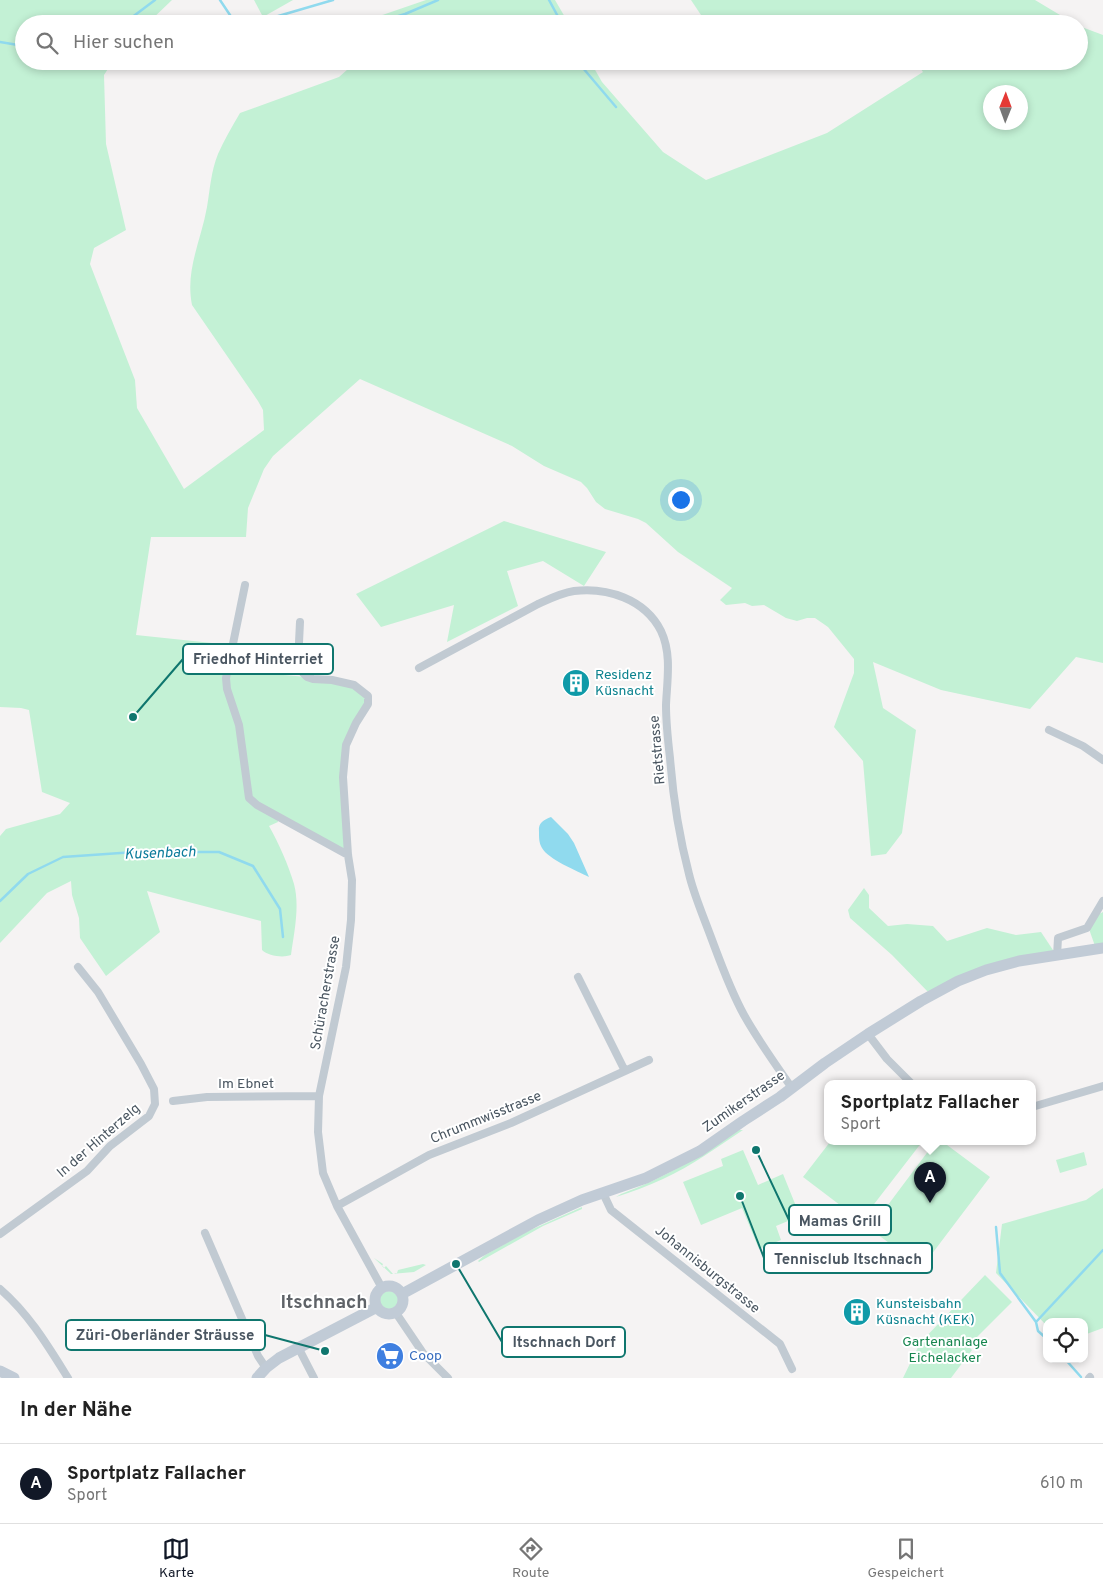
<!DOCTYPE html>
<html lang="de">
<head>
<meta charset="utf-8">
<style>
	body { margin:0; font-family:Overpass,sans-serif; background:#f2f2f2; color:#222 }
	.controls { position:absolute; right:15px; bottom:15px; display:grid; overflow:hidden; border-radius:10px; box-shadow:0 2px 8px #0003 }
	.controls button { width:45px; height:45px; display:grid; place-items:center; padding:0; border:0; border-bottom:1px solid #e0e0e0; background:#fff; color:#222; font:25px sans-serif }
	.compass { position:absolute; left:983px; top:85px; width:45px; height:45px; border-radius:50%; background:#fff; box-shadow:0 2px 8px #0003; rotate:1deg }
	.you { position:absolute; left:680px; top:499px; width:18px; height:18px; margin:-12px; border:4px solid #fff; border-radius:50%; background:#1a73e8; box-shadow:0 0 0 8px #1a73e833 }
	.badge { display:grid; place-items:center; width:32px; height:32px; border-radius:50%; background:#111827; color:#fff; font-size:16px; font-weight:700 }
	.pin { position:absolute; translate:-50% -41px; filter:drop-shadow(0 1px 2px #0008) }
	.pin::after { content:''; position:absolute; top:26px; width:18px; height:15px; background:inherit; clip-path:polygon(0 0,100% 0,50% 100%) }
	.popup { position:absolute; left:824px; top:1080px; width:212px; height:65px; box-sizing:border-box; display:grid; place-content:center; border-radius:10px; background:#fff; filter:drop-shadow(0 1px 4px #0005); font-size:16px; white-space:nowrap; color:#767676 }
	.popup b { font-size:19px; color:#222 }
	.popup::after { content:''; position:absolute; left:50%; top:100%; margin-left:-10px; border:10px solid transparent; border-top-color:#fff }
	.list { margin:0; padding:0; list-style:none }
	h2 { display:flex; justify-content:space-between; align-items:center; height:65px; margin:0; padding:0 20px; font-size:21px }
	h2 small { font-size:16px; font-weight:400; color:#767676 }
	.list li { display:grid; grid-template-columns:32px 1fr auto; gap:15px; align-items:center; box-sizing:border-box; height:80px; padding:0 20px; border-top:1px solid #e0e0e0 }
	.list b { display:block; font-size:19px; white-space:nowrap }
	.list p { margin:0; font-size:16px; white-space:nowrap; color:#767676 }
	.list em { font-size:16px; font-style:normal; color:#767676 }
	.icon { flex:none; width:28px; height:28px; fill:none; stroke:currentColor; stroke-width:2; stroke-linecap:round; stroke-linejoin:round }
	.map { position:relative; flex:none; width:1103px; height:1378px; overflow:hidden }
	.search { position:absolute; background:#fff; box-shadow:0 2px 8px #0003; left:15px; right:15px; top:15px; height:55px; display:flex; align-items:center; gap:12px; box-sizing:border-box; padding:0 18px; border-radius:28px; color:#767676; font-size:19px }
	.sheet { height:145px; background:#fff }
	nav { display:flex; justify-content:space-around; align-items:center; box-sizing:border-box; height:70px; border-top:1px solid #e0e0e0; background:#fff; font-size:14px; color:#767676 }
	nav a { display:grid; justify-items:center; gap:2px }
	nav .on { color:#111827 }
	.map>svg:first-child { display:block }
	.green { fill:#c3f1d5; fill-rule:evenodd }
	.water { fill:#90daee }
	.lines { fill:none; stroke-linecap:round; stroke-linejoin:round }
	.stream { stroke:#90daee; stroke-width:2.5 }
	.street { stroke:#c1cad2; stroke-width:8 }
	.secondary { stroke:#c1cbd6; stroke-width:11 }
	.labels { text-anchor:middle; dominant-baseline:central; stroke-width:4; stroke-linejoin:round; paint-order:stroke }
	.culture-label { font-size:14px; fill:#0d838f; stroke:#fff; text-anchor:start }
	.street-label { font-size:14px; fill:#4a5661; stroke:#fff }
	.park-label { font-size:14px; fill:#17864f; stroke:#fff }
	.shop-label { font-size:14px; fill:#366cbe; stroke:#fff; text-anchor:start }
	.water-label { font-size:15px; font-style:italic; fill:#0c7c9b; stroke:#fff }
	.district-label { font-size:19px; font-weight:bold; fill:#5f6368; stroke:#fff }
	.leader { fill:none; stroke:#0f766e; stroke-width:2 }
	.callout-dot { fill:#0f766e; stroke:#fff; stroke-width:2 }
	.callout { fill:#fff; stroke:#0f766e; stroke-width:2 }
	.callout-label { font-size:15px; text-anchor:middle; font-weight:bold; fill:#4a5661 }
</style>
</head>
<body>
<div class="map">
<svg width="1103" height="1378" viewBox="0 0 1103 1378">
	<rect width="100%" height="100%" fill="#f5f3f3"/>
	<path class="green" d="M0,0H172L147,24H24V61H113L104,75L106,144L126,230L94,248L90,264L135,380L137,408L184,489L264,430L263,410L258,401L192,305C185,270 201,241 207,207C210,189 211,171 218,154C224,140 232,127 240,113L339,77L357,61H590L602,82L663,152L706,180L827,133L923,72L915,61H1079V26L1103,35V663L1076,657L1030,709L941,690L873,662L883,708L916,730L902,833L886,854L871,856L863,761L834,727L854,673V659L828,627L815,618H807L797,621L786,618L764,605L752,606L745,603L726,605L720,600L732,588L678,552L646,523L638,519L605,509L596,502L587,488L581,482L544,466L512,446L360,379L273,456L264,469L248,508L246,537H151L136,635L231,645L228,666L272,674L307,677L354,685L368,696L346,745L343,777L348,855L277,816L278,822L269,826C279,844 288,864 294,884C300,906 294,933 291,955C283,958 268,956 262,950L261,921L147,891L160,932L106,976L80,938L79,918L72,895L71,881L47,893L0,943V836L6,829L60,814L70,803L42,792L29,710L21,708L0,707ZM990,92H1020V122H990Z
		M254,0H293L263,17Z
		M426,0H555L569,24H363L362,22Z
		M691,0H1035L1075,24H707Z
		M504,521L606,552L584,586L543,561L507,571L518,606L447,642L454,605L381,627L356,594Z
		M864,888L869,895V908L888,926L907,924L933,926L947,941L987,928L1016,935L1041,932L1057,956L1019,961L931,995L892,955L850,918L848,910Z
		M1103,912V944L1095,946L1089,929L1099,914Z
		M739,1130H743C717,1147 692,1166 663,1179C648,1186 632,1192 616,1197L621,1194C664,1178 701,1156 739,1130Z
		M830,1142H922L861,1221L803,1177Z
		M935,1142H943L990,1177L922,1267L870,1229Z
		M743,1150L758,1185L783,1174L800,1216L776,1226L781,1240L759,1249L742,1208L701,1225L683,1182L723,1166L721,1159Z
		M1084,1152L1087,1165L1060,1173L1056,1160Z
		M1103,1188V1328L1084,1335V1322H1047V1326L996,1273L1002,1224L1086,1200Z
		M582,1207V1209L543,1226L479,1262L478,1261L485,1255L526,1232Z
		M374,1258L383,1264L382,1266L384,1268L386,1266L393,1274L397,1273L398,1270L423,1264L426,1265L414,1272L391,1274Z
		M985,1275L1012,1302L968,1346L972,1350L951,1378H903L920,1343Z
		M380 1300a9 9 0 1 1 18 0a9 9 0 1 1-18 0Z"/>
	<path class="water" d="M551,817L568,834L574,843L589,877C577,871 548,859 542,848C539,843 539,838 539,832C538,822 544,820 551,817Z"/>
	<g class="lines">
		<path class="stream" d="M220,0L236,24
			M549,0L562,24
			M123,24L155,0
			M251,24L333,0
			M373,24L405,14L438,0
			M0,42L24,46
			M577,61L616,107
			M0,901L28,874L63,857L135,852H219L253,866L280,909L283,937
			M996,1227L1000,1273L1036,1322L1038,1331L1047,1339
			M1036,1322L1103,1250
			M1065,1359L1081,1377"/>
		<path class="street" d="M245,585L226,678L227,689L239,725L249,798L257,805L348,855
			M300,622L298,663L301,671L307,677L313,679L332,680L354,685L368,696V704L356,723L346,745L343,777L348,855L352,880L351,920L346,967L319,1096L318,1132L323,1173L337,1206L382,1288
			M419,668L538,604C549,599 561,593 574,591C607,587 645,599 661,631C672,654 667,681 666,705C666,723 668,741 670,758C673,797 679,836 689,874C693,891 700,908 706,924C718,955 728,986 744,1015C758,1040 775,1064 792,1088
			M1049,730L1083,746L1103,760
			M1057,956L1058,938L1087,928L1103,901
			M578,977L625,1071
			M868,1034L887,1059L912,1084
			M173,1101L207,1097L319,1096
			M1032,1107L1103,1086
			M603,1193L611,1210L780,1344L792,1369
			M337,1206L429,1155L511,1123L649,1060
			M205,1233L258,1356L266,1368
			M0,1234L87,1171L110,1146L149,1116L155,1104L154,1089L141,1064L98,992L78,967
			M0,1289C29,1314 48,1346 68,1378
			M396,1313L423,1353L448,1378
			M298,1347L314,1378
			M1089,1378L1090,1377"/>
		<path class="secondary" d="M375 1300a14 14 0 1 1 28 0a14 14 0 1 1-28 0Z
			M402,1294L538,1220L582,1200L646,1178L700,1151L743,1121L780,1097L825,1063L868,1034L921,1001L958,981L986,970L1019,961L1103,948
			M0,1371L14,1378
			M257,1378L266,1368L279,1358L377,1307"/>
	</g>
	<defs>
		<symbol id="building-disc" viewBox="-11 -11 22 22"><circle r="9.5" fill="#0f9aa8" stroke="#fff"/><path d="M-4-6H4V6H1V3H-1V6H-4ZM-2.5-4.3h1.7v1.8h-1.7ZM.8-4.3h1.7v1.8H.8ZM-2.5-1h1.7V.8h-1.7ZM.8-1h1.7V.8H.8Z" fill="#fff"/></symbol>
		<symbol id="supermarket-disc" viewBox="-11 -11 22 22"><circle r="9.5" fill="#3f7fe0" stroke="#fff"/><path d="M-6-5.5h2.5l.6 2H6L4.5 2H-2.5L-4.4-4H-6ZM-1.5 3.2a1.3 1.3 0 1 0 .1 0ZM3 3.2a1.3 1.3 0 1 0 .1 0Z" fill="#fff"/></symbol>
	</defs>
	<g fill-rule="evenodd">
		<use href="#building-disc" x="560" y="667" width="32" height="32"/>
		<use href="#building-disc" x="841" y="1296" width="32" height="32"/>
		<use href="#supermarket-disc" x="374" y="1340" width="32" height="32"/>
	</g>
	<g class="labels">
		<g class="culture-label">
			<text x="595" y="675">Residenz<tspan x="595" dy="16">Küsnacht</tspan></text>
			<text x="876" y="1304">Kunsteisbahn<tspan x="876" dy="16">Küsnacht (KEK)</tspan></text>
		</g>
		<g class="street-label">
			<text transform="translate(658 750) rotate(-95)">Rietstrasse</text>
			<text transform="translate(326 993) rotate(-80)">Schüracherstrasse</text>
			<text x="246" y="1084">Im Ebnet</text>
			<text transform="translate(744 1102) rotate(-35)">Zumikerstrasse</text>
			<text transform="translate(486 1118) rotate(-22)">Chrummwisstrasse</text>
			<text transform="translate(99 1141) rotate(-41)">In der Hinterzelg</text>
			<text transform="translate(707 1270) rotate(39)">Johannisburgstrasse</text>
		</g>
		<g class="park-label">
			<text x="945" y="1342">Gartenanlage<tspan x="945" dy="16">Eichelacker</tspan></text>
		</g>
		<g class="shop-label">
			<text x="409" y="1356">Coop</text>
		</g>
		<g class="water-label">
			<text transform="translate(160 854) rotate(-2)">Kusenbach</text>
		</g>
		<g class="district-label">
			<text x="324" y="1303">Itschnach</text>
		</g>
	</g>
	<path class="leader" d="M133 717L183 659M756 1150L789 1220M740 1196L764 1258M325 1351L265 1335M456 1264L502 1342"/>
	<g class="callout-dot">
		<circle cx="133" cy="717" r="5"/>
		<circle cx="756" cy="1150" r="5"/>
		<circle cx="740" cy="1196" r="5"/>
		<circle cx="325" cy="1351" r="5"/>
		<circle cx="456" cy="1264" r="5"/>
	</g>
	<g class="callout">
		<rect x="183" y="644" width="150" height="30" rx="5"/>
		<rect x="789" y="1205" width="102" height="30" rx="5"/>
		<rect x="764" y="1243" width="168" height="30" rx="5"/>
		<rect x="66" y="1320" width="199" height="30" rx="5"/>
		<rect x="502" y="1327" width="123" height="30" rx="5"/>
	</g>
	<g class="callout-label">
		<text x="258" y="664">Friedhof Hinterriet</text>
		<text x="840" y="1226">Mamas Grill</text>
		<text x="848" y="1264">Tennisclub Itschnach</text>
		<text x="165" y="1340">Züri-Oberländer Sträusse</text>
		<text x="564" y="1347">Itschnach Dorf</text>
	</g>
</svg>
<div class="controls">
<button><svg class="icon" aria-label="locate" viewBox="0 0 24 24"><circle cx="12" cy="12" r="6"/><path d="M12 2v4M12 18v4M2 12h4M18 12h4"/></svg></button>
</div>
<svg class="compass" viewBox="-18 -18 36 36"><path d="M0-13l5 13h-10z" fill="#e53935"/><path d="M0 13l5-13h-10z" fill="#767676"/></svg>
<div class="you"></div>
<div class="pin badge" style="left:930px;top:1203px">A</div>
<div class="popup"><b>Sportplatz Fallacher</b>Sport</div>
<div class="search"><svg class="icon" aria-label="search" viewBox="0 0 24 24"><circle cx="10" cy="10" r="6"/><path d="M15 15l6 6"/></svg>Hier suchen</div>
</div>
<section class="sheet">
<h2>In der Nähe<small></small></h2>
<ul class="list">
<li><span class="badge">A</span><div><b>Sportplatz Fallacher</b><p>Sport</p></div><em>610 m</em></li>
</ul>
</section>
<nav>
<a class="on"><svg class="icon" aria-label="map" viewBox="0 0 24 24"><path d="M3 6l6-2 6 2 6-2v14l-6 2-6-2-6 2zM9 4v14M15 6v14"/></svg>Karte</a>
<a><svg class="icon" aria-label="directions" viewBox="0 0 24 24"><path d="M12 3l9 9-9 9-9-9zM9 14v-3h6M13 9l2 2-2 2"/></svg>Route</a>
<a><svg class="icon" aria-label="saved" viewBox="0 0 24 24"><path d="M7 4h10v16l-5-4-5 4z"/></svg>Gespeichert</a>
</nav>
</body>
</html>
